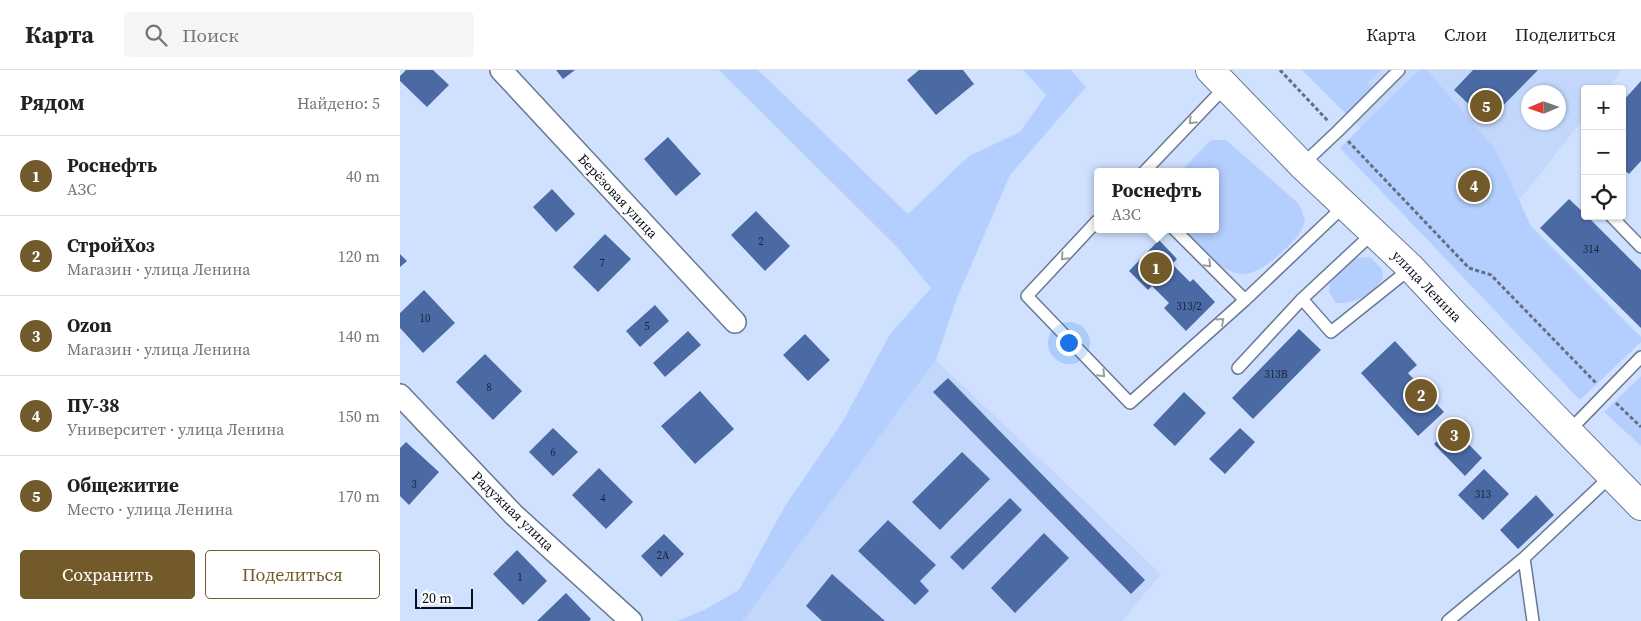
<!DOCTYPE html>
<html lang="ru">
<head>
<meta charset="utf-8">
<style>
	body { margin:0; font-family:"Source Serif 4",serif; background:#f6f6f6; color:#202124 }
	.controls { position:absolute; right:15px; top:15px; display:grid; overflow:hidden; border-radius:5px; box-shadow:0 1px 4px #0004 }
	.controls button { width:45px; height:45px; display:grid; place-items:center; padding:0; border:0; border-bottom:1px solid #e0e0e0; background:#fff; color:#202124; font:25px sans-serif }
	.compass { position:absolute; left:1121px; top:15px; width:45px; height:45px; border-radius:50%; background:#fff; box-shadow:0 1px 4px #0004; rotate:268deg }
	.scale { position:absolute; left:15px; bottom:12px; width:58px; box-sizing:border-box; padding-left:5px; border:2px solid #080d17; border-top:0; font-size:14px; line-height:18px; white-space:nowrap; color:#080d17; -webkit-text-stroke:4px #fff; paint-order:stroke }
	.you { position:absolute; left:668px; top:272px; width:18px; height:18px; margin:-12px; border:4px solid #fff; border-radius:50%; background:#1a73e8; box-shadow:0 0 0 8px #1a73e833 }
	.badge { display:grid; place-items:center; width:32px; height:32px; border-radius:50%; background:#725a2b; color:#fff; font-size:16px; font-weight:700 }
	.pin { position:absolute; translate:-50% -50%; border:2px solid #fff; box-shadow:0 1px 5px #0006 }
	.popup { position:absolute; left:694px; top:98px; width:125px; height:65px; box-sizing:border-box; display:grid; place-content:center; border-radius:5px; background:#fff; filter:drop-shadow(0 1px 4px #0005); font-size:16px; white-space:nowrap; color:#757577 }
	.popup b { font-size:19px; color:#202124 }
	.popup::after { content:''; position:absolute; left:50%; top:100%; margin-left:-10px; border:10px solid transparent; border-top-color:#fff }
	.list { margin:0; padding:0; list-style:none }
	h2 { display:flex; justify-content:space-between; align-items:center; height:65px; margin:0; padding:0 20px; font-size:21px }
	h2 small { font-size:16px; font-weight:400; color:#757577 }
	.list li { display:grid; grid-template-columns:32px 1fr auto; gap:15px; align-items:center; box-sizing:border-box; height:80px; padding:0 20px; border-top:1px solid #e0e0e0 }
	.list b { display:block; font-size:19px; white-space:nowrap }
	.list p { margin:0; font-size:16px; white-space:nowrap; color:#757577 }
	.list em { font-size:16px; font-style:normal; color:#757577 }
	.actions { display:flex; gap:10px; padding:15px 20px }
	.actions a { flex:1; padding:11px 0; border:1px solid #725a2b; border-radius:5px; text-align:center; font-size:18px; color:#725a2b }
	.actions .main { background:#725a2b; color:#fff }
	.icon { flex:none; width:28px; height:28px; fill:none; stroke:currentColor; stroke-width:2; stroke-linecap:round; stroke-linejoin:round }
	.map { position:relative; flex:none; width:1241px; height:551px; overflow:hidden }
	header { display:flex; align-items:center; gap:30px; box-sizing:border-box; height:70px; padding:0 25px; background:#fff; border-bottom:1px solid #e0e0e0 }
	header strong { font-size:24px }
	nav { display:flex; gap:28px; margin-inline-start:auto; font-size:18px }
	.search { width:350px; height:45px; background:#f6f6f6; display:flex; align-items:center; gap:12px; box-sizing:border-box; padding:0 18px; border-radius:5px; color:#757577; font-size:19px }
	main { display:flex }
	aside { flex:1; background:#fff }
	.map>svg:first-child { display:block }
	.built { fill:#c2d7fb; fill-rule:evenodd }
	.green { fill:#b4cffe }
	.building { fill:#4b6aa4 }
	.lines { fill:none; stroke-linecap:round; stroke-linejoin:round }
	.service-casing { stroke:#697892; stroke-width:14 }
	.minor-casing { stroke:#697892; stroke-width:24 }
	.secondary-casing { stroke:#697892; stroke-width:30 }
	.path { stroke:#656f82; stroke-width:3; stroke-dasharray:4 2.5; stroke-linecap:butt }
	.service { stroke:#fff; stroke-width:11 }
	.minor { stroke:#fff; stroke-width:21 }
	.secondary { stroke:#fff; stroke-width:28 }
	.oneway { stroke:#9c9ea2 }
	.labels { text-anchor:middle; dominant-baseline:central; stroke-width:5; stroke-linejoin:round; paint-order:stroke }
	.number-label { font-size:11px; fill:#19243a }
	.street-label { font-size:14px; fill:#080d17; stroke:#fff }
</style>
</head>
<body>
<header>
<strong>Карта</strong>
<div class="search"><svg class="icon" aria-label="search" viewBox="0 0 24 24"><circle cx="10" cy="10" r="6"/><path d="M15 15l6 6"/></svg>Поиск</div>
<nav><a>Карта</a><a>Слои</a><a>Поделиться</a></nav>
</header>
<main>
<aside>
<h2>Рядом<small>Найдено: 5</small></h2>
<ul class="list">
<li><span class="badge">1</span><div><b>Роснефть</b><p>АЗС</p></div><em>40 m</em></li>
<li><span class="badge">2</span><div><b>СтройХоз</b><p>Магазин · улица Ленина</p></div><em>120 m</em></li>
<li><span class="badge">3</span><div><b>Ozon</b><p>Магазин · улица Ленина</p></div><em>140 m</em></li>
<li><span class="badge">4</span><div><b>ПУ-38</b><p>Университет · улица Ленина</p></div><em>150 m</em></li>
<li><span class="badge">5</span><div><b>Общежитие</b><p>Место · улица Ленина</p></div><em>170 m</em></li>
</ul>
<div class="actions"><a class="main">Сохранить</a><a>Поделиться</a></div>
</aside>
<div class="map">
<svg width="1241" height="551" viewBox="0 0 1241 551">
	<rect width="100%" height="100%" fill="#d0e1ff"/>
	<path class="built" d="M905,0H1222L1207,19H1185V47L1080,180ZM1128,22H1158V52H1128Z
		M536,290L761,504L722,551H343Z"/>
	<path class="green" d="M319,0H358L508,144L569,86L620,62L646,25L623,0H671L686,17L610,105L557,228L536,290L343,551H277L304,540L339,520L385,436L442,353L490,264L531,218L497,177Z
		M902,0H982L966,13L975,19L948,46Z
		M1019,0H1027L1095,79L1131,156L1241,267V272L1180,330L940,78Z
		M811,70H826L899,134L905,150C904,154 902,160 899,164C891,176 862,202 847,204C824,206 794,177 782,159H815V102H780Z
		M970,187L982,199L983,209C970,224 957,234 936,233L929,222L930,212L956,188Z
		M1241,306V376L1204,342Z"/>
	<path class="building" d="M6,0H33L49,15L27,37L0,11V6Z
		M156,0H175L163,9Z
		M519,0H563L574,14L536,45L507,10Z
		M1073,0H1138L1087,52L1054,20Z
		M1241,11V91L1229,104L1222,98V32Z
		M268,67L301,104L276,126L244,89Z
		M152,119L175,144L156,162L133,137Z
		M1169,129L1185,144V146H1187L1241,200V258L1140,158Z
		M356,141L390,176L365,201L331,165Z
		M205,164L231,189L198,222L173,197Z
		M759,170L777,189L772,194L790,212L793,209L815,232L786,261L764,238L769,233L752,216L748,220L729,201Z
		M0,184L7,191L0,197Z
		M24,220L55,253L23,283L0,258V243Z
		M255,235L269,251L240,277L226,261Z
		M899,259L921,280L853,349L832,328Z
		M288,261L301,275L265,307L253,293Z
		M405,264L430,290L408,311L383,285Z
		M995,271L1017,295L1008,303L1044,342L1018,366L961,303Z
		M85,284L122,321L93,350L56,312Z
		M548,308L745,510L731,524L533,322Z
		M300,321L334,359L295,394L261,356Z
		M784,322L806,343L775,376L753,355Z
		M1052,357L1082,388L1065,406L1034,374Z
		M153,358L178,382L153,406L129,382Z
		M840,358L855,372L825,404L809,389Z
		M6,372L39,402L9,435L0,426V378Z
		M562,382L590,409L540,460L512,432Z
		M199,398L233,432L206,459L172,425Z
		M1084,399L1109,424L1083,450L1058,425Z
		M1136,425L1154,445L1118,479L1100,460Z
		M610,428L622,440L563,500L550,487Z
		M488,450L536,495L520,511L529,521L515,535L458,481Z
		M644,463L669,488L615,543L591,518Z
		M264,464L284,484L261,507L241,486Z
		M117,480L147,511L123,535L93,504Z
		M432,504L485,551H422L406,536Z
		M166,523L191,549L189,551H137Z"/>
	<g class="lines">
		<defs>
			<path id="service" d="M902,95L938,61L999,0
				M744,102L826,16
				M1211,146L1241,177
				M697,151L627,226L730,333L845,230L945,135
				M774,159L845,230
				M902,229L931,262L1011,198
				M838,298L902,229L974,162
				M1168,362L1241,287
				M1124,488L1133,551
				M1048,551L1124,488L1212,405"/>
			<path id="minor" d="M101,0L335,252
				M0,325L114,445L231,551"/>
			<path id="secondary" d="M810,0L902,95L1011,198L1052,242L1241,436"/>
		</defs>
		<use href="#service" class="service-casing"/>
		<use href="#minor" class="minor-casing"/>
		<use href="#secondary" class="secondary-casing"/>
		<path class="path" d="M880,0L928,51
			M948,71L1069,198L1091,205L1196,313
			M1216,333L1241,357"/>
		<use href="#service" class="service"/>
		<use href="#minor" class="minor"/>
		<use href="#secondary" class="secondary"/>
	</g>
	<defs><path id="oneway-chevron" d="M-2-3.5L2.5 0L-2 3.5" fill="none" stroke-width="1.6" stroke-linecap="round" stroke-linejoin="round" transform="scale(1.25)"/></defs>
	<g class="oneway">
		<use href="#oneway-chevron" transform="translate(792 51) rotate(134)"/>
		<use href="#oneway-chevron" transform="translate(664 187) rotate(133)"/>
		<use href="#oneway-chevron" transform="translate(808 194) rotate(45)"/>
		<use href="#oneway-chevron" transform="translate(821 251) rotate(-42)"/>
		<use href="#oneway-chevron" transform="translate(702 304) rotate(46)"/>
	</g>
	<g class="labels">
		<g class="number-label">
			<text x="361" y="171">2</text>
			<text x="1191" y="179">314</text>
			<text x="202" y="193">7</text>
			<text x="789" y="236">313/2</text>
			<text x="25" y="248">10</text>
			<text x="247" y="256">5</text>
			<text x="876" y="304">313В</text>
			<text x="89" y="317">8</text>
			<text x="153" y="382">6</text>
			<text x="14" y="414">3</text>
			<text x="1083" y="424">313</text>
			<text x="203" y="428">4</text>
			<text x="263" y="485">2А</text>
			<text x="120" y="507">1</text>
		</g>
		<g class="street-label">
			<text transform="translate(218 126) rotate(47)">Берёзовая улица</text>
			<text transform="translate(1027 216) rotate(46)">улица Ленина</text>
			<text transform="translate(113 441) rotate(44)">Радужная улица</text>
		</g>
	</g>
</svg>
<div class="controls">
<button>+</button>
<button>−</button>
<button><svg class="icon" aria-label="locate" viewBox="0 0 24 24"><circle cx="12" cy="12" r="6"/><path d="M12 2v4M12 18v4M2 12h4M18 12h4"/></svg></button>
</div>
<svg class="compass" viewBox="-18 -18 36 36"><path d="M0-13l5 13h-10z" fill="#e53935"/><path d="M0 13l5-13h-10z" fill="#757577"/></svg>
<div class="scale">20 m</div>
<div class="you"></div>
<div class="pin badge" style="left:756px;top:198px">1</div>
<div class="popup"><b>Роснефть</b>АЗС</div>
<div class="pin badge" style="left:1021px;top:325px">2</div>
<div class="pin badge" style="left:1054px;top:365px">3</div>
<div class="pin badge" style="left:1074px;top:116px">4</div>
<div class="pin badge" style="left:1086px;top:36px">5</div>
</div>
</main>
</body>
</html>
